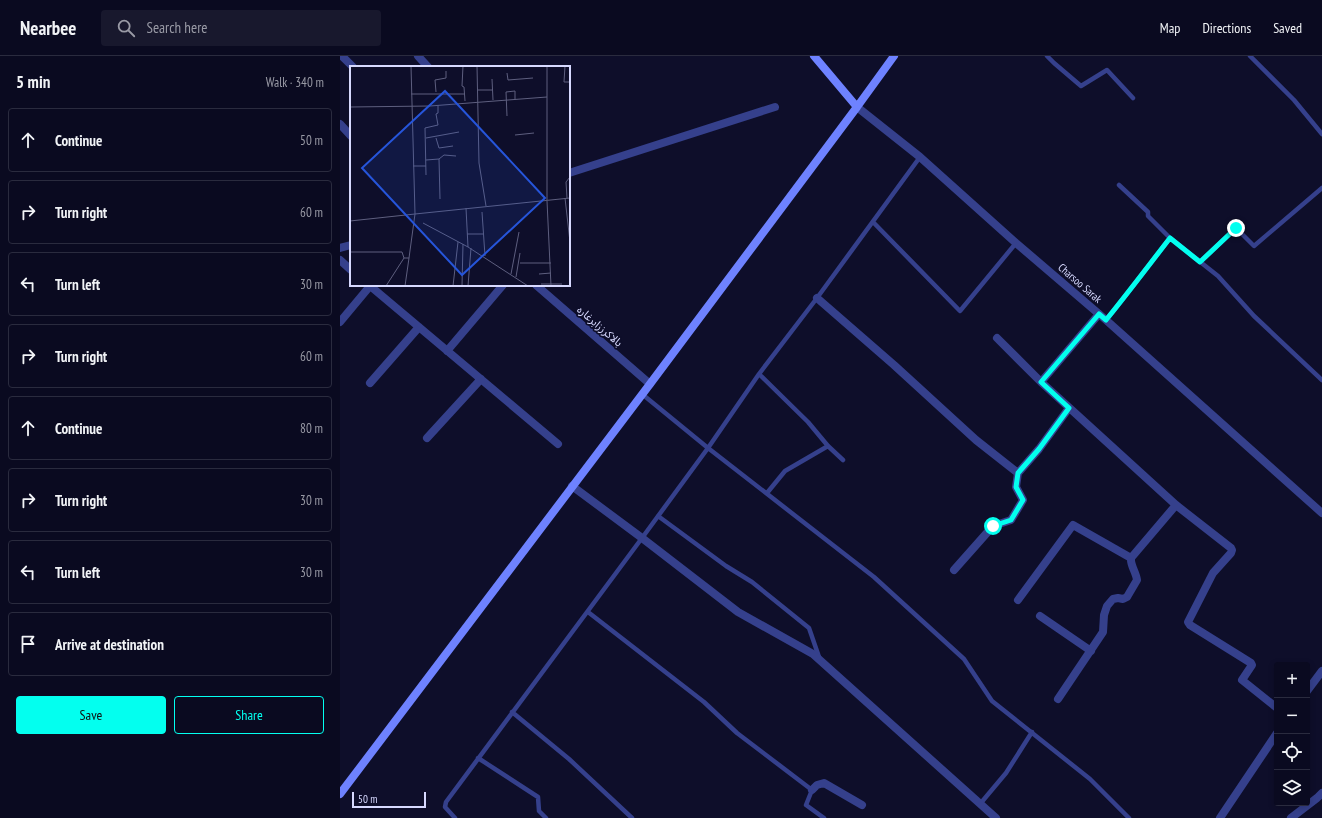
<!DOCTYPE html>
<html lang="en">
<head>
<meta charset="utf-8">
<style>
	body { margin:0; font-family:"PT Sans Narrow","Noto Sans Arabic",sans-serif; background:#18182d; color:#f1f3f6 }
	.controls { position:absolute; right:12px; bottom:12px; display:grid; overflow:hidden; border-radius:4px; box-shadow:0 2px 6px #0003 }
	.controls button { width:36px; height:36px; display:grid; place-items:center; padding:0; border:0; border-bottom:1px solid #2a2b3e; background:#0a0a20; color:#f1f3f6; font:20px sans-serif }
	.scale { position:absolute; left:12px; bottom:10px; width:74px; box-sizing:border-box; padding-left:4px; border:2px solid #d7d9ff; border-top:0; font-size:11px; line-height:14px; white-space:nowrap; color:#d7d9ff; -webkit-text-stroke:3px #0e0e2a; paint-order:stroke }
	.stop { position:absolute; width:12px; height:12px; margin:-9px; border:3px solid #03ffef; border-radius:50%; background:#fff }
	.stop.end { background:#03ffef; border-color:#fff; box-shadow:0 1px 4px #0008 }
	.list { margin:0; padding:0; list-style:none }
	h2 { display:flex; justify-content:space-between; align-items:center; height:52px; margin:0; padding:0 16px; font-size:17px }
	h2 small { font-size:13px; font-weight:400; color:#999aa5 }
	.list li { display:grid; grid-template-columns:26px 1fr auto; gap:12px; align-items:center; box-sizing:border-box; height:64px; margin:0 8px 8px; padding:0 8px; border:1px solid #2a2b3e; border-radius:4px }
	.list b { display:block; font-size:15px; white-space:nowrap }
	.list em { font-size:13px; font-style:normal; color:#999aa5 }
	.actions { display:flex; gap:8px; padding:12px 16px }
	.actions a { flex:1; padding:9px 0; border:1px solid #03ffef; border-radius:4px; text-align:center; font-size:14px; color:#03ffef }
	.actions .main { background:#03ffef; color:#111 }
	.icon { flex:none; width:22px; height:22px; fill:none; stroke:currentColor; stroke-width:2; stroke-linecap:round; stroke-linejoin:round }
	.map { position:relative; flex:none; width:982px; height:762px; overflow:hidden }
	header { display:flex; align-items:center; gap:24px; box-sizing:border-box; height:56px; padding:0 20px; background:#0a0a20; border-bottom:1px solid #2a2b3e }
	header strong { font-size:19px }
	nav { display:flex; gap:22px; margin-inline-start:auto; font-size:14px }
	.search { width:280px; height:36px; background:#18182d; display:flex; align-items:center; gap:10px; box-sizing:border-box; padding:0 14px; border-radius:4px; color:#999aa5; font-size:15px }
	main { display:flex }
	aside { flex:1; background:#0a0a20 }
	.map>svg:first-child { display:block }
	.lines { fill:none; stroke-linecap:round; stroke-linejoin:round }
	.service { stroke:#35408c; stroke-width:4.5 }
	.minor { stroke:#35408c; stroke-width:8 }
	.tertiary { stroke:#35408c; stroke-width:8 }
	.secondary { stroke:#6e82ff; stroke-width:8 }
	.route { stroke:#03ffef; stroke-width:5 }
	.labels { text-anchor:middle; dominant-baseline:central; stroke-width:3.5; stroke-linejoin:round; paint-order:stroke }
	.street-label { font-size:11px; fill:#d7d9ff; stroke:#0e0e2a }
	.inset-road { fill:none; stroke:#5e5f7f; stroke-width:1 }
	.view { fill:#2655da; fill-opacity:0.15; stroke:#2655da; stroke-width:2 }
	.inset-edge { fill:none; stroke:#d7d9ff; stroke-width:2 }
</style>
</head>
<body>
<header>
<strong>Nearbee</strong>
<div class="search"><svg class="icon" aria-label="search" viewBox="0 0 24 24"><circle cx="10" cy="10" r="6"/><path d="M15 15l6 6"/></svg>Search here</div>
<nav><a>Map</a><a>Directions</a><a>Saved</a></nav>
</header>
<main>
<aside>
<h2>5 min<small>Walk · 340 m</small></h2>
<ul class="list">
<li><svg class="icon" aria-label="ahead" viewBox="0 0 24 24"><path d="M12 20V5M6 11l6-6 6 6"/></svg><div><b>Continue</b></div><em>50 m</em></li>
<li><svg class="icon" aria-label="right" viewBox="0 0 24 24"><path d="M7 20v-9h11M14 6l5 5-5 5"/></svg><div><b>Turn right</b></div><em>60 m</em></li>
<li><svg class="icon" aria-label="left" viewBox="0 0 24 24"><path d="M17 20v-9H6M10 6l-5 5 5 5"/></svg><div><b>Turn left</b></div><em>30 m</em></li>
<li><svg class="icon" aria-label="right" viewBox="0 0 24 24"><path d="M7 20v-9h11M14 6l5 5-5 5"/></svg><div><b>Turn right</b></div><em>60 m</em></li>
<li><svg class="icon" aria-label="ahead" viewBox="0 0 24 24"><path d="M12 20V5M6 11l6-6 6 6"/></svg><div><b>Continue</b></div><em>80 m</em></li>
<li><svg class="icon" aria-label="right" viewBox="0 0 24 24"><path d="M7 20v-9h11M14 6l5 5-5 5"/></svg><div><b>Turn right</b></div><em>30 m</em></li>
<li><svg class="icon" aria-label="left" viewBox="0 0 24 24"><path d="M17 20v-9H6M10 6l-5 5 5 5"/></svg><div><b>Turn left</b></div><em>30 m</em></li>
<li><svg class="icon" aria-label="arrive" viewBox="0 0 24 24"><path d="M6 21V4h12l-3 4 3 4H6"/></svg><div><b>Arrive at destination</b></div></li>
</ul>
<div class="actions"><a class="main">Save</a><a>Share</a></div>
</aside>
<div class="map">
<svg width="982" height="762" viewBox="0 0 982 762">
	<rect width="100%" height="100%" fill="#0e0e2a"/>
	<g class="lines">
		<path class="service" d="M707,0L714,7L741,30L767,14L793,42
			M910,0L954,44L982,78
			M779,129L808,156V160L830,182L878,220L914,260L982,324
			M533,166L620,255L676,187
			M860,206L896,172L914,190L982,132
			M766,264C788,237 809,209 830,182
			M419,318L468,366L488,390L503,404
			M302,338L368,392L534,521L624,603L652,645L750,723L789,762
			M427,437L445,415L488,390
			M318,460L386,510L412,526L469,572L479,601
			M248,556L364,646L397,677L472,734L466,749L484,762
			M172,656L229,703L292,762
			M138,702L198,741L199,755L206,762
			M640,748L666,717L692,676
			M115,762L105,751L106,746L302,482L368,392L419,318L477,242L580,101"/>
		<path class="minor" d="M2,0L13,11
			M78,0L88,11
			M0,68L11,80
			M229,117L435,51
			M0,204L11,214
			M29,229L218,388
			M477,242L554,309L636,384L678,417
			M0,266L30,230
			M657,282L701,326L836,449L891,492L892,494L891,497L873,517L848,566L850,569L911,607L912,609L902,624L937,652
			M107,295L163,229
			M701,326L759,258
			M30,327L79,271
			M87,382L141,323
			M232,430L302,482L398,556L473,598L656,762
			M614,514L653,470L671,464L683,444L676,431L678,417L699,393L729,352
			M678,544L733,469L791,502
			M700,560L751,595
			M718,643L763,576L764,559L767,550L773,543L778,542L783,543L787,541L797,524C796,516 790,509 791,502L836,449
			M472,734L477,729L484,727L522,749
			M951,762L977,742L982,737"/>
		<path class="tertiary" d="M517,51L580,101L676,187L766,264L982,457
			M0,192L11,189
			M196,229L310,328
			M967,635L982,615
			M880,762L937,677"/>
		<path class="secondary" d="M474,0L517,51L554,0
			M0,738L310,328L517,51"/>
	</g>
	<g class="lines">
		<path class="route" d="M653,470L671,464L683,444L676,431L678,417L699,393L729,352L701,326L759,258L766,264C788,237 809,209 830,182L860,206L896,172"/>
	</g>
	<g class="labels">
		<g class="street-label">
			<text transform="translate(740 227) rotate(41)">Charsoo Sarak</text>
			<text transform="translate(260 270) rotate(41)">بالاکرززابرغاره</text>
		</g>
	</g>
	<g transform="translate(10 10)">
		<rect width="220" height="220" fill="#0e0e2a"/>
		<path class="inset-road" d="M61,0L65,148M113,0L112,20L114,21L115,35M127,0L129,97L136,140M197,0V134M215,0L214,16H220M157,7L158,14L183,12M142,13L143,34M128,24H142M86,26L85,14L96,12V5M61,28H115M0,41L80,40L197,31M157,50L156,26L165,25V34M165,69L184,67M76,72L109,66M86,72L89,82L103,80M89,93L90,133M76,94L89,93L94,89L106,90M63,100H76M76,109L75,62L88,59L86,48L88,47V39M215,132L220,176M217,132L216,116L220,111M197,135L201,220M116,142L118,181L178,220M132,146L135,190M65,148L220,132M0,155L65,148L59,192H54L36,220M73,157L118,181M117,168H133M0,186H52L54,192M170,197H201M161,208L169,166M189,208L201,207M166,211L170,187M191,218H212M55,220L59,192M103,220L108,176M112,220L113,178M118,220L121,182"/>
		<path class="view" d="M95,25L195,132L112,209L12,102Z"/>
		<rect width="220" height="220" class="inset-edge"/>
	</g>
</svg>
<div class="controls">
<button>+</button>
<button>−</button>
<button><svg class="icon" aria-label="locate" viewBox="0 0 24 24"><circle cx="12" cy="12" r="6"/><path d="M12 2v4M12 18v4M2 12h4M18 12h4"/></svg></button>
<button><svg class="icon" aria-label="layers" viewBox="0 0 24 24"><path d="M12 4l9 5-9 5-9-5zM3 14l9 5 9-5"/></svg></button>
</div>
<div class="scale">50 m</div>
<div class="stop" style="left:653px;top:470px"></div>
<div class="stop end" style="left:896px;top:172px"></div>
</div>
</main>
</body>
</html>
